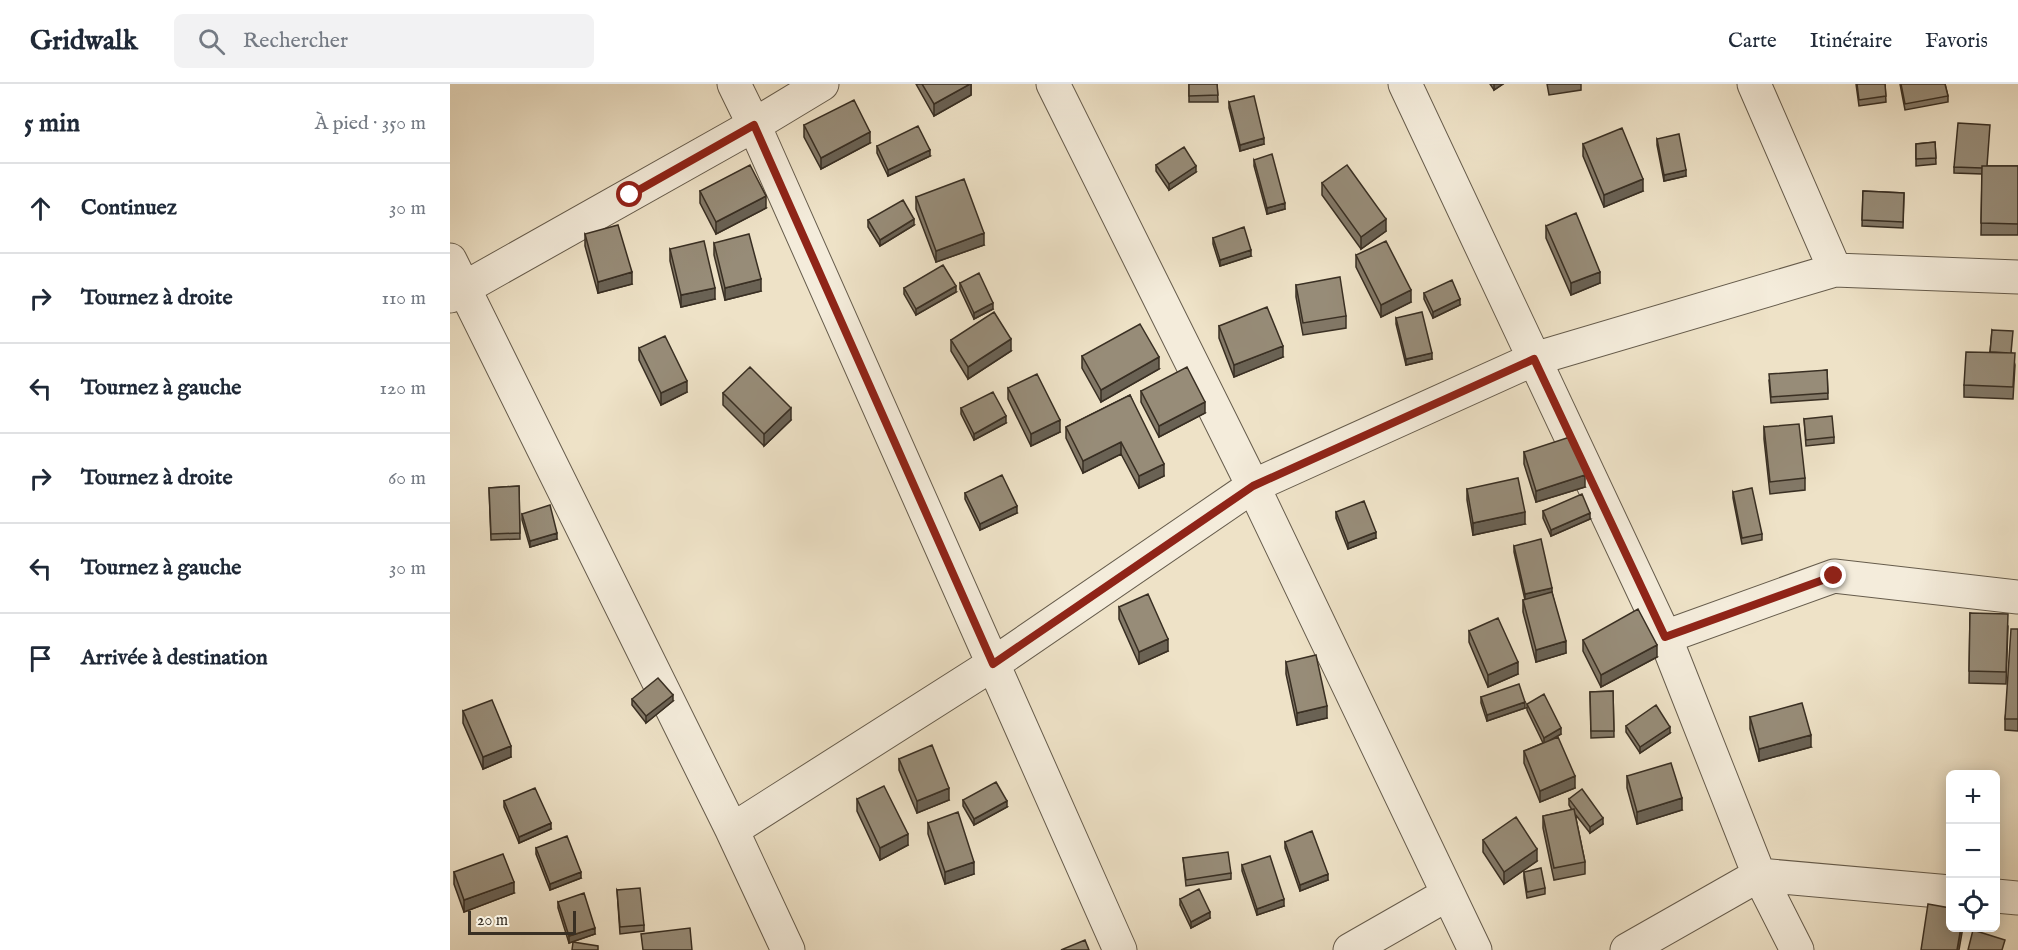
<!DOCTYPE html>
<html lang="fr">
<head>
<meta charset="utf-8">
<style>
	body { margin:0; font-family:"IM FELL English",serif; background:#f2f2f3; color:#1f2937 }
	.controls { position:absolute; right:18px; bottom:18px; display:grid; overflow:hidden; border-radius:9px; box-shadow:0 3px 15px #0003 }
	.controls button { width:54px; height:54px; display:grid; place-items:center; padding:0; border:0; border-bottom:2px solid #e0e1e3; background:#fff; color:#1f2937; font:30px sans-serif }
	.scale { position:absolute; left:18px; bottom:15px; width:108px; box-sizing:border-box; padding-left:6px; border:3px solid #392f23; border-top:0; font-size:16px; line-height:21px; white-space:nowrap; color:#392f23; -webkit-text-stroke:4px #f4ecdb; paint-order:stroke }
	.stop { position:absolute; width:18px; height:18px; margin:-14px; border:4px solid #8f2418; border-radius:50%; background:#fff }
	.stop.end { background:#8f2418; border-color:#fff; box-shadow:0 2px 6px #0008 }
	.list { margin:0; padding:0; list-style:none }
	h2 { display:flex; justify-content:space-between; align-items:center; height:78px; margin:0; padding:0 24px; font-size:26px }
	h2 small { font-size:20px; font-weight:400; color:#747a83 }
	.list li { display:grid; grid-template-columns:39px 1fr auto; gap:18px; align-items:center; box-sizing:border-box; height:90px; padding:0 24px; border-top:2px solid #e0e1e3 }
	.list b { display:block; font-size:22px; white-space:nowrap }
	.list em { font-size:20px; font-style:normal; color:#747a83 }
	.icon { flex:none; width:33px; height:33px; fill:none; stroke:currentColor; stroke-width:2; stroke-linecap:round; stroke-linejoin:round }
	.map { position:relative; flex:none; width:1568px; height:866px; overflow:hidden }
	header { display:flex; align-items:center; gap:36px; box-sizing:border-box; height:84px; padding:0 30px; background:#fff; border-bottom:2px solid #e0e1e3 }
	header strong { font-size:28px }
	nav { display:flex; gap:33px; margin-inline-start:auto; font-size:21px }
	.search { width:420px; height:54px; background:#f2f2f3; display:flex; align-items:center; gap:15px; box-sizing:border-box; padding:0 21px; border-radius:9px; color:#747a83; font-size:22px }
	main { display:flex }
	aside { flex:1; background:#fff }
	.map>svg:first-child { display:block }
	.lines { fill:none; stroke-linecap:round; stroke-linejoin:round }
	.minor-casing { stroke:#665c4c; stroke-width:35 }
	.minor { stroke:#f4ecdb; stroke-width:33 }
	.wall { fill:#827867; stroke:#392f23; stroke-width:1.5 }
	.shaded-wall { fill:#6a6254; stroke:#392f23; stroke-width:1.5 }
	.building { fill:#978c78; stroke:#392f23; stroke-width:1.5 }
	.route { stroke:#8f2418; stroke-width:8 }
</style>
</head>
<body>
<header>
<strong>Gridwalk</strong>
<div class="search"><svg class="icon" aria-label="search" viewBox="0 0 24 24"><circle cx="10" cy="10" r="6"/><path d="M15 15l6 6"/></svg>Rechercher</div>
<nav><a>Carte</a><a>Itinéraire</a><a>Favoris</a></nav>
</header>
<main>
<aside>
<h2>5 min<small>À pied · 350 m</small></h2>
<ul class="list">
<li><svg class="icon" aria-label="ahead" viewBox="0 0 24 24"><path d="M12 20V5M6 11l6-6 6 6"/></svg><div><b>Continuez</b></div><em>30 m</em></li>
<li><svg class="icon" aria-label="right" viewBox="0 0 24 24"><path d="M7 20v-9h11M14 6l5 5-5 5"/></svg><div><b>Tournez à droite</b></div><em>110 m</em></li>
<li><svg class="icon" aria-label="left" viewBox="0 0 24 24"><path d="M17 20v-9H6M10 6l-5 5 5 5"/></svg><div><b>Tournez à gauche</b></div><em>120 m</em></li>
<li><svg class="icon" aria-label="right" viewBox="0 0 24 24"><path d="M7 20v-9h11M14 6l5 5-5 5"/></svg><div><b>Tournez à droite</b></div><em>60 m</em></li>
<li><svg class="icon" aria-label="left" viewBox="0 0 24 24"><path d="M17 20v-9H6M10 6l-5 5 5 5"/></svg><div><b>Tournez à gauche</b></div><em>30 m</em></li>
<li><svg class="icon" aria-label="arrive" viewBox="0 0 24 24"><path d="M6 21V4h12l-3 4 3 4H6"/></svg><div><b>Arrivée à destination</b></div></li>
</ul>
</aside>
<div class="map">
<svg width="1568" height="866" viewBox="0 0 1568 866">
	<rect width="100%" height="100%" fill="#eee2c7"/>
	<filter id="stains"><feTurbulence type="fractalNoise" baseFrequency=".00333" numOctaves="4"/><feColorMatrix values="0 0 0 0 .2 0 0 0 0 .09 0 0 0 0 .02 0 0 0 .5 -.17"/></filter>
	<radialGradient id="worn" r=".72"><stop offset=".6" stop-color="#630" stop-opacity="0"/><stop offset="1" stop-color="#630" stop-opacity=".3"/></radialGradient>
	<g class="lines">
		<defs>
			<path id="minor" d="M284,0L304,41L670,866
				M603,0L803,402L1025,866
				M955,0L1215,553L1309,791L1347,866
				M1304,0L1385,186
				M0,176L282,746L338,866
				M0,212L304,41L372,0
				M1215,553L1384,492L1568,513
				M282,746L543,580L803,402L1084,275L1385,186L1568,193
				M1546,812L1568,814
				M900,866L998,810
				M1177,866L1309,791L1500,808"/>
		</defs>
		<use href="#minor" class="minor-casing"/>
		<use href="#minor" class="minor"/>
	</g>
	<path class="wall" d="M466,0H521V11L484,32Z
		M739,0H767L768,18H739Z
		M1040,0H1053L1044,6Z
		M1097,0H1131V6L1099,11Z
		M1406,0H1435L1436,18L1409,22Z
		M1450,0H1495L1498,12V18L1455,26Z
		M779,18L814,60L790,67L779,24Z
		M354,41L420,59L371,85L354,53Z
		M1207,55L1236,92L1214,97L1207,61Z
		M1485,58L1486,80L1466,82V60Z
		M1133,60L1193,107L1154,123L1133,72Z
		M427,62L480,72L438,92L427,69Z
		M804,76L835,125L817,130L804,82Z
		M706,81L746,88L719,106L706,87Z
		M1538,82H1568V151H1531L1532,90L1504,89V83Z
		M872,99L936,147L911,165L872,111Z
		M250,107L316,124L266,150L250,119Z
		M1413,107L1454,109L1453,144L1412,142Z
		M466,113L534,161L486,178L466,125Z
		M418,136L464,141L430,162L418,143Z
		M1096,142L1150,199L1121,211L1096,154Z
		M135,150L182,200L148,209L135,162Z
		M763,154L801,172L770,182L763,160Z
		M264,159L311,207L275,216L264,171Z
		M220,165L265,215L231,223L220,177Z
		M906,171L961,218L931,233L906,183Z
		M510,199L543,225L524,235L510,205Z
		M846,201L896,232V244L853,251L846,213Z
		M454,204L506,208L466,231L454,210Z
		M974,209L1010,221L983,234L974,215Z
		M946,234L982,275L956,281L946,240Z
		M769,242L833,273L784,293L769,254Z
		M1542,246L1562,269L1565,281L1563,315L1514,313V301L1540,269Z
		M501,256L561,267L518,295L501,267Z
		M189,264L237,308L211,321L189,276Z
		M632,272L709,285L651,318L632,284Z
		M1377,286L1378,315L1321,319L1319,296Z
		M558,304L610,348L581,362L558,315Z
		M691,307L755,329L709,353L691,318Z
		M273,309L341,336L314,362L273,321Z
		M680,311L714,392L689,404L671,370L633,389L616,354V343Z
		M511,324L556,339L524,356L511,330Z
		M1354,335L1384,353V359L1356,362Z
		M1314,343L1355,394V406L1320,410L1314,355Z
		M1074,368L1135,403L1086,418L1074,380Z
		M69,402L70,455L41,456L39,404Z
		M1017,405L1075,440L1023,451L1017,416Z
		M1283,408L1312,450V456L1292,460L1283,414Z
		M515,409L567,429L530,446L515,415Z
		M1093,427L1140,435L1101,452L1093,434Z
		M886,428L926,454L898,465L886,434Z
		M72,430L107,455L80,463L72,436Z
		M1064,462L1102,508L1116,569L1086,578L1073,528V516H1075L1064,468Z
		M669,523L718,567L689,580L669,535Z
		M1520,529L1558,542L1556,600L1519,599Z
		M1568,545V647L1555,646V635Z
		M1019,547L1068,590L1038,603L1019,558Z
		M1133,556L1207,573L1151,603L1133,567Z
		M836,578L877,634L847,641L836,590Z
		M1163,607L1164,653L1141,654L1140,608Z
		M1031,613L1075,624L1037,637L1031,619Z
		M182,615L223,617L196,639L182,621Z
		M1077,620L1111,650L1095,659L1125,704L1090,718L1074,679V667L1093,659L1077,626Z
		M13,627L61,673L33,685L13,639Z
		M1300,633L1361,663L1309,677L1300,645Z
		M1176,642L1220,649L1190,669L1176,648Z
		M449,675L499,716L467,729L449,686Z
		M1177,692L1232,726L1187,740L1177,704Z
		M407,715L458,761L430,776L407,727Z
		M1119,715L1153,740L1140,749L1125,730L1135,778V790L1104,796L1093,744V732L1122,726L1119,721Z
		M513,716L557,723L524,741L513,722Z
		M54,717L101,745L69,759L54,723Z
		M478,739L524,790L495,800L478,750Z
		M1033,756L1087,777L1054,800L1033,768Z
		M835,758L878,796L850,807L835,764Z
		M86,764L131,794L100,806L86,770Z
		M733,774L781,789V795L736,802Z
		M792,781L834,822L807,831L792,787Z
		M4,788L64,809L14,828L4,800Z
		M1074,788L1095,804V810L1077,814L1074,794Z
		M167,806L194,841V847L170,850Z
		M730,815L760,834L741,844L730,821Z
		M108,818L145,850L119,859L108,824Z"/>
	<path class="shaded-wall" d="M520,0H521V11L484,32V20Z
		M1044,0H1053L1044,6Z
		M420,48V59L371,85V74Z
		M814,54V60L790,67V61Z
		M480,66V72L438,92V86Z
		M746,82V88L719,106V100Z
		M1236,86V92L1214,97V91Z
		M1193,95V107L1154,123V111Z
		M316,112V124L266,150V138Z
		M835,119V125L817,130V124Z
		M464,135V141L430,162V156Z
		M936,135V147L911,165V153Z
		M534,149V161L486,178V167Z
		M801,166V172L770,182V176Z
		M182,188V200L148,209V198Z
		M1150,188V199L1121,211V199Z
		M311,195V207L275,216V204Z
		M506,202V208L466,231V225Z
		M265,204V215L231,223V211Z
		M961,206V218L931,233V221Z
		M1010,215V221L983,234V228Z
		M543,219V225L524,235V229Z
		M561,255V267L518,295V283Z
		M833,262V273L784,293V281Z
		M982,269V275L956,281V275Z
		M709,273V285L651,318V306Z
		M237,297V308L211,321V309Z
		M755,318V329L709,353V342Z
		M341,324V336L314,362V350Z
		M556,332V339L524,356V350Z
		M610,336V348L581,362V350Z
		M671,358V370L633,389V377Z
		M714,380V392L689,404V392Z
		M1135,391V403L1086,418V407Z
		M567,422V429L530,446V440Z
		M1075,428V440L1023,451V439Z
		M1140,429V435L1101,452V446Z
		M926,448V454L898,465V459Z
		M107,449V455L80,463V457Z
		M1102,504V510L1075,516V510Z
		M718,555V567L689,580V568Z
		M1116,557V569L1086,578V566Z
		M1207,561V573L1151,603V591Z
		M1068,578V590L1038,603V591Z
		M223,611V617L196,639V632Z
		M1075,618V624L1037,637V631Z
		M877,622V634L847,641V629Z
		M1220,643V649L1190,669V663Z
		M1111,644V650L1094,660V654Z
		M1361,651V663L1309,677V665Z
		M61,662V673L33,685V673Z
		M1125,692V704L1090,718V707Z
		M499,704V716L467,729V717Z
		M1232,714V726L1187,740V728Z
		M557,717V723L524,741V735Z
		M1153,734V740L1140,749V743Z
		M101,739V745L69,759V753Z
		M458,750V761L430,776V764Z
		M1087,765V777L1054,800V788Z
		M524,778V790L495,800V788Z
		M131,788V794L100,806V800Z
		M878,790V796L850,807V801Z
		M64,798V809L14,828V816Z
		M834,815V822L807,831V825Z
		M760,828V834L741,844V838Z
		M1511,843H1513L1509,866H1507Z
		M145,844V850L119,859V852Z"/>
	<path class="building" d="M472,0H520L484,20Z
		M739,0H767L768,11L739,12Z
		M1407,0H1435L1436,12L1409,16Z
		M1451,0H1495L1498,12L1455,20Z
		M804,12L814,54L790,61L779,18Z
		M404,16L420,48L371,74L354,41Z
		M1508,39L1540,41L1537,82H1532V84L1504,83Z
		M468,42L480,66L438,86L427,62Z
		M1172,44L1193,95L1154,111L1133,60Z
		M1229,50L1236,86L1214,91L1207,55Z
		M1485,58L1486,74L1466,75V60Z
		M734,63L746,82L719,100L706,81Z
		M822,70L835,119L817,124L804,76Z
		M300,81L316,112L266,138L250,107Z
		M897,81L936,135L911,153L872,99Z
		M1532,82H1568V140L1531,139Z
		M514,95L534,149L486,167L466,113Z
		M1413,107L1454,109L1453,138L1412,136Z
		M453,116L464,135L430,156L418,136Z
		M1126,129L1150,188L1121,199L1096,142Z
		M168,141L182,188L148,198L135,150Z
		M794,143L801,166L770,176L763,154Z
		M299,150L311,195L275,204L264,159Z
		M254,157L265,204L231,211L220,165Z
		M936,157L961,206L931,221L906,171Z
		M493,181L506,202L466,225L454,204Z
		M529,189L543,219L524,229L510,199Z
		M890,193L896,232L853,239L846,201Z
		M1002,196L1010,215L983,228L974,209Z
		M817,223L833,262L784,281L769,242Z
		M544,228L561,255L518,283L501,256Z
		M972,228L982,269L956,275L946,234Z
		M690,240L709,273L651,306L632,272Z
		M1542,246L1563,247L1561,269L1540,268Z
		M215,252L237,297L211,309L189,264Z
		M1516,268L1565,269L1563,303L1514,301Z
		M300,283L341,324L314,350L273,309Z
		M737,283L755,318L709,342L691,307Z
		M1377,286L1378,309L1321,313L1319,290Z
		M587,290L610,336L581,350L558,304Z
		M543,308L556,332L524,350L511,324Z
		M680,311L714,380L689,392L671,358L633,377L616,343Z
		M1382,332L1384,353L1356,356L1354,335Z
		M1349,340L1355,394L1320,398L1314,343Z
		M1123,352L1135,391L1086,407L1074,368Z
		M552,391L567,422L530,440L515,409Z
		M1068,394L1075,428L1023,439L1017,405Z
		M69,402L70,449L41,450L39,404Z
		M1302,404L1312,450L1292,454L1283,408Z
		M1132,410L1140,429L1101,446L1093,427Z
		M914,417L926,448L898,459L886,428Z
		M100,421L107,449L80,457L72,430Z
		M1091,455L1102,504L1075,510L1064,462Z
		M1102,508L1116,557L1086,566L1073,516Z
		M698,510L718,555L689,568L669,523Z
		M1188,525L1207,561L1151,591L1133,556Z
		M1520,529L1558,530L1556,588L1519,587Z
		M1048,534L1068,578L1038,591L1019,547Z
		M1561,545H1568V635H1555Z
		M866,571L877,622L847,629L836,578Z
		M208,594L223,611L196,632L182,615Z
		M1069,600L1075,618L1037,631L1031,613Z
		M1163,607L1164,647H1141L1140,608Z
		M1094,610L1111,644L1094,654L1077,620Z
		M42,616L61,662L33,673L13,627Z
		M1352,619L1361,651L1309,665L1300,633Z
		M1206,621L1220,643L1190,663L1176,642Z
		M1108,653L1125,692L1090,707L1074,667Z
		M482,661L499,704L467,717L449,675Z
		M1221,679L1232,714L1187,728L1177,692Z
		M546,698L557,717L524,735L513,716Z
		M434,702L458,750L430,764L407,715Z
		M85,704L101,739L69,753L54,717Z
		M1132,705L1153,734L1140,743L1119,715Z
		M1124,725L1135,778L1104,784L1093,732Z
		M508,728L524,778L495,788L478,739Z
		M1066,733L1087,765L1054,788L1033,756Z
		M862,747L878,790L850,801L835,758Z
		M117,752L131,788L100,800L86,764Z
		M778,768L781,789L736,796L733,774Z
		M53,770L64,798L14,816L4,788Z
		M820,772L834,815L807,825L792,781Z
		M1091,784L1095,804L1077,808L1074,788Z
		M190,804L194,841L170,843L167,806Z
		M749,805L760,828L741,838L730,815Z
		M134,809L145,844L119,852L108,818Z
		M1478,820L1500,824V843H1511L1507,866H1471Z
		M240,844L242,866H193L191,850Z
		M1523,846L1555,856L1552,866H1518Z
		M635,856L639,866H611Z
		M123,858L148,862V866H122Z"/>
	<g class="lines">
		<path class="route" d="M180,111L304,41L543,580L803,402L1084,275L1215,553L1384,492"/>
	</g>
	<rect width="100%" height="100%" filter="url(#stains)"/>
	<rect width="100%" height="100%" fill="url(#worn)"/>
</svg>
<div class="controls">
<button>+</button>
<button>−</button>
<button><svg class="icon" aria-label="locate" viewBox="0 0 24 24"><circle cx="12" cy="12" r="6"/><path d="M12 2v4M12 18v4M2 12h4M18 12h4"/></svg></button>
</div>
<div class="scale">20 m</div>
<div class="stop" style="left:180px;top:111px"></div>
<div class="stop end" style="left:1384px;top:492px"></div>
</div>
</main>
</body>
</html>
